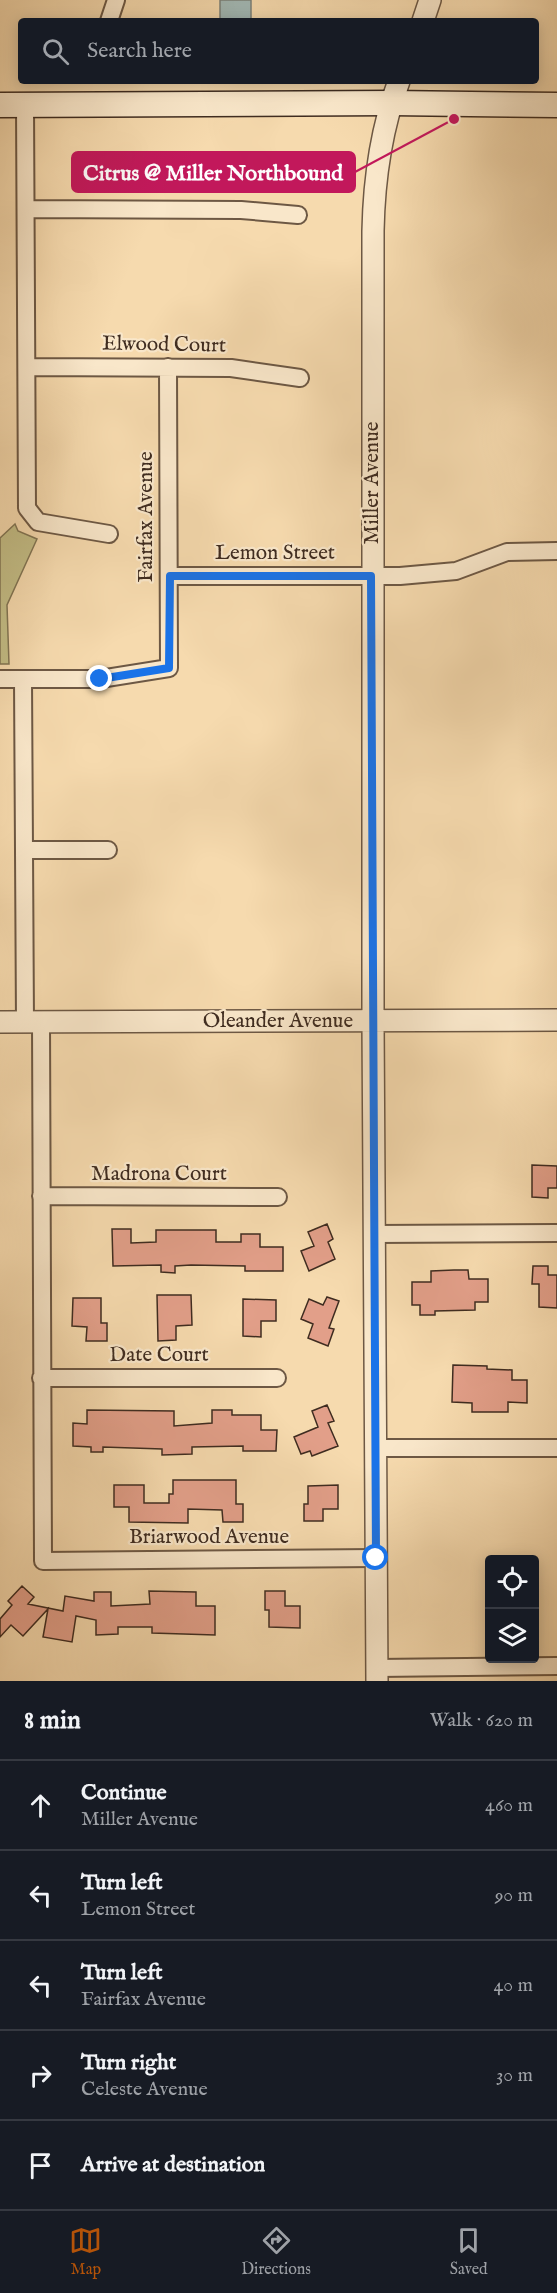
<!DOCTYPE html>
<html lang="en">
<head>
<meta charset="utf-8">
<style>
	body { margin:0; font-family:"IM FELL English",serif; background:#20242c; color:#f1f3f6 }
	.controls { position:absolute; right:18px; bottom:18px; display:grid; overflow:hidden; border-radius:6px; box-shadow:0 3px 15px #0003 }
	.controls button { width:54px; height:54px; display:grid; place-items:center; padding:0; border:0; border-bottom:2px solid #363941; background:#171b24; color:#f1f3f6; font:30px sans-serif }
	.stop { position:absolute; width:18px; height:18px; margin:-14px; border:4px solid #1a73e8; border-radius:50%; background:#fff }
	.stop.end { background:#1a73e8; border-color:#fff; box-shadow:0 2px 6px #0008 }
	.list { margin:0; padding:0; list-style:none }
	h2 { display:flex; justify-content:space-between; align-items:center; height:78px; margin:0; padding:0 24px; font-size:26px }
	h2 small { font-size:20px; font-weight:400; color:#9ea1a6 }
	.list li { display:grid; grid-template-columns:39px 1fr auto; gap:18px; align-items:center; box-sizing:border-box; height:90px; padding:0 24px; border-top:2px solid #363941 }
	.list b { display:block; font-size:22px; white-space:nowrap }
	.list p { margin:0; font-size:20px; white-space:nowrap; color:#9ea1a6 }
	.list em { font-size:20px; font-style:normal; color:#9ea1a6 }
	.icon { flex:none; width:33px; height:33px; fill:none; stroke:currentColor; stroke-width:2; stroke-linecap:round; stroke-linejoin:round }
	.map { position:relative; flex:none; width:557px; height:1681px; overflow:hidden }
	.search { position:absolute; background:#171b24; box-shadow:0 3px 15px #0003; left:18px; right:18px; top:18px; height:66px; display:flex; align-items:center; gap:15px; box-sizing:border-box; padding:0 21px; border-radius:6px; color:#9ea1a6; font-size:22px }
	.sheet { height:528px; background:#171b24 }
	nav { display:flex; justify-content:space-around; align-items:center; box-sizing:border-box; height:84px; border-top:2px solid #363941; background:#171b24; font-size:16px; color:#9ea1a6 }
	nav a { display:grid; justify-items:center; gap:3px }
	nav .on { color:#b45309 }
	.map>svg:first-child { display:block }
	.green { fill:#c3bd86; stroke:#817453; stroke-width:1.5 }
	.water { fill:#a1b8b5; stroke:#7a8079; stroke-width:1.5 }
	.building { fill:#e29f89; stroke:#3f2c20; stroke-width:1.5 }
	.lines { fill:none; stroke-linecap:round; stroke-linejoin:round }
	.minor-casing { stroke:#6d5844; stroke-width:20 }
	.tertiary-casing { stroke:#6d5844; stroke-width:24 }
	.secondary-casing { stroke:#3f2c20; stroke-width:27 }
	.minor { stroke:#f9e7ca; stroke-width:16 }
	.tertiary { stroke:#f9e7ca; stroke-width:21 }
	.secondary { stroke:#f9e7ca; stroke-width:24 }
	.route { stroke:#1a73e8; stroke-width:8 }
	.labels { text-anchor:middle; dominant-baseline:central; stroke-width:4.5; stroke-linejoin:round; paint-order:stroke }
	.street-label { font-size:21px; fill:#3f2c20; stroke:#f9e7ca }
	.leader { fill:none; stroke:#c2185b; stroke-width:2 }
	.callout-dot { fill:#c2185b; stroke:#f9e7ca; stroke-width:2 }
	.callout { fill:#c2185b; stroke:#c2185b; stroke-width:2 }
	.callout-label { font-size:22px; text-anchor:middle; font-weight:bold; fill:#fff }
</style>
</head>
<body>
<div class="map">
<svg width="557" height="1681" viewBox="0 0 557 1681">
	<rect width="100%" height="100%" fill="#f6daae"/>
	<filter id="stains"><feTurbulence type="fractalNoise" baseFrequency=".00333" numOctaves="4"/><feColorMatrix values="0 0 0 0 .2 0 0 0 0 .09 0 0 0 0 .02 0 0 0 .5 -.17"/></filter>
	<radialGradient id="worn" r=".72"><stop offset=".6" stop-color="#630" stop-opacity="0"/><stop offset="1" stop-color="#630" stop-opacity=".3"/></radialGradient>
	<path class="green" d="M15,524L18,531L37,539L7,605L9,664H0V538Z"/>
	<path class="water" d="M220,0H251V21H220Z"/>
	<path class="building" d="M532,1165L557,1166V1188H548V1198L532,1197Z
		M327,1224L333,1239L328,1242L335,1259L309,1271L301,1251L314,1246L308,1232Z
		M112,1229H131V1243L156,1242V1230H216V1242H241V1234H260V1247H283V1271H245V1266L191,1265L175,1266V1273L161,1272V1265L113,1266Z
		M533,1266H548V1275H557V1308L539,1307V1284H532Z
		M454,1270H468L469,1279H488V1302H475V1310L435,1311V1315H420V1305H412V1282H431V1271Z
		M157,1295H191L192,1325L176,1326V1340L158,1341Z
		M327,1297L339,1301L329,1328L334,1329L328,1346L308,1338L313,1324L301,1319L309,1299L323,1305Z
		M73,1298H101V1323H107V1341H86L87,1327L72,1326Z
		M243,1299L276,1300V1321H261V1337L243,1336Z
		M453,1365L487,1366V1369L512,1370V1380H527V1403L508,1402V1412H472V1403L452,1402Z
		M327,1405L334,1421L328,1423L338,1446L312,1456L310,1451L301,1454L294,1437L318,1427L312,1411Z
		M87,1410L174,1411V1426L212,1423V1410H232V1415H261V1430H277L276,1451H243V1446L192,1447V1454L162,1455V1449L103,1447V1452H91V1447L73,1446V1423L87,1424Z
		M173,1480H236V1504H243V1522H223L222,1510L188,1509V1523L129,1522V1507H114V1485H144V1503H169V1494H173Z
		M338,1485V1509H323V1521H304V1504H308V1486Z
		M22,1586L34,1597L28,1604L63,1611L65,1596L94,1601V1592H111V1606L150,1604L149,1591L196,1592V1606H215V1635L152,1633V1627H118V1634L96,1635V1620L76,1616L72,1642L43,1637L48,1609L23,1636L11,1625L0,1637V1619L12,1605L8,1601Z
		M265,1591H285V1606H300V1628L269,1627V1610H265Z"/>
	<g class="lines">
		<defs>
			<path id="minor" d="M109,21L116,0
				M25,105L27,508L38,522L109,534
				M27,209L241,210L298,215
				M28,367L231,368L300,378
				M169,576H400L456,571L507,552L557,551
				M0,679H100L169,668L168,367
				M23,679L25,1022
				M24,850H108
				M41,1022L43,1561L376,1558
				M41,1196L278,1197
				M375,1234L557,1233
				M41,1378H277
				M376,1448H557
				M377,1668L557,1666"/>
			<path id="tertiary" d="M423,21L430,0
				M0,1022L557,1020
				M377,1681L373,1021V231C374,180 381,129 399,81"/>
			<path id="secondary" d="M0,105L391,103L557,105"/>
		</defs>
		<use href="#minor" class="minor-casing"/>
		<use href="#tertiary" class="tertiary-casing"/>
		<use href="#secondary" class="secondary-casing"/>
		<use href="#minor" class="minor"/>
		<use href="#tertiary" class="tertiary"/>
		<use href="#secondary" class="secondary"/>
	</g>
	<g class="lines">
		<path class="route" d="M100,679L169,668L170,576H371L376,1558"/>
	</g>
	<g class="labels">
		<g class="street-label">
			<text transform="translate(164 345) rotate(1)">Elwood Court</text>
			<text transform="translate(372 483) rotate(-90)">Miller Avenue</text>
			<text transform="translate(146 517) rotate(-90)">Fairfax Avenue</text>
			<text x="275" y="553">Lemon Street</text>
			<text x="278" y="1021">Oleander Avenue</text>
			<text x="159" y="1174">Madrona Court</text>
			<text x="159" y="1355">Date Court</text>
			<text x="209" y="1537">Briarwood Avenue</text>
		</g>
	</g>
	<path class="leader" d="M454 119L355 172"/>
	<circle class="callout-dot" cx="454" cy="119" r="6"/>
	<rect class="callout" x="72" y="152" width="283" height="40" rx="6"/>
	<g class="callout-label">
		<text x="213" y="180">Citrus @ Miller Northbound</text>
	</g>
	<rect width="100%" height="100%" filter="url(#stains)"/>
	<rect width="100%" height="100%" fill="url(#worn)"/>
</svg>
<div class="controls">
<button><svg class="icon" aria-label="locate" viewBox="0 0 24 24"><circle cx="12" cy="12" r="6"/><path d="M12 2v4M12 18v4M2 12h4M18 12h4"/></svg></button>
<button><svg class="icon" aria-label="layers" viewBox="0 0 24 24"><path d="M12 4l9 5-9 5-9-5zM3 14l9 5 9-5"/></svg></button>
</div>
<div class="stop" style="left:376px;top:1558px"></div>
<div class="stop end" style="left:100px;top:679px"></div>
<div class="search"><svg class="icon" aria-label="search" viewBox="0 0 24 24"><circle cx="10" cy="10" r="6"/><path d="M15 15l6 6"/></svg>Search here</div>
</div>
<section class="sheet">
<h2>8 min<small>Walk · 620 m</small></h2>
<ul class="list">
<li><svg class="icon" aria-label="ahead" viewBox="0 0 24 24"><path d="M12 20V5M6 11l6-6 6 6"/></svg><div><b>Continue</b><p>Miller Avenue</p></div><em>460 m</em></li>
<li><svg class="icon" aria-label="left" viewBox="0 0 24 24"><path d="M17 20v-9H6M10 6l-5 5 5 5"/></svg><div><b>Turn left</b><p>Lemon Street</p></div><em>90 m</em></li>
<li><svg class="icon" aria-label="left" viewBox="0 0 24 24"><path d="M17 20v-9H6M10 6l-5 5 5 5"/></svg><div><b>Turn left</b><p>Fairfax Avenue</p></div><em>40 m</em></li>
<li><svg class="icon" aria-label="right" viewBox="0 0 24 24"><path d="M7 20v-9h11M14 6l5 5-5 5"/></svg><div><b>Turn right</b><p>Celeste Avenue</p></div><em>30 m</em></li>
<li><svg class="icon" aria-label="arrive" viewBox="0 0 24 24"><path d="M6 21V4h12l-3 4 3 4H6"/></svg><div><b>Arrive at destination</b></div></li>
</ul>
</section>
<nav>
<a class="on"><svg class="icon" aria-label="map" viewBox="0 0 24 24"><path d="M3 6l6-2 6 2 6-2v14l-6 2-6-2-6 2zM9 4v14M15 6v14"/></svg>Map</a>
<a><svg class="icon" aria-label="directions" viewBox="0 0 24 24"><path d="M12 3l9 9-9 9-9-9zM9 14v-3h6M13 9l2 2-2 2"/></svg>Directions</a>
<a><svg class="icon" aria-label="saved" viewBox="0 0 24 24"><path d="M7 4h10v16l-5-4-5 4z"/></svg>Saved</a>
</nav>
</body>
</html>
